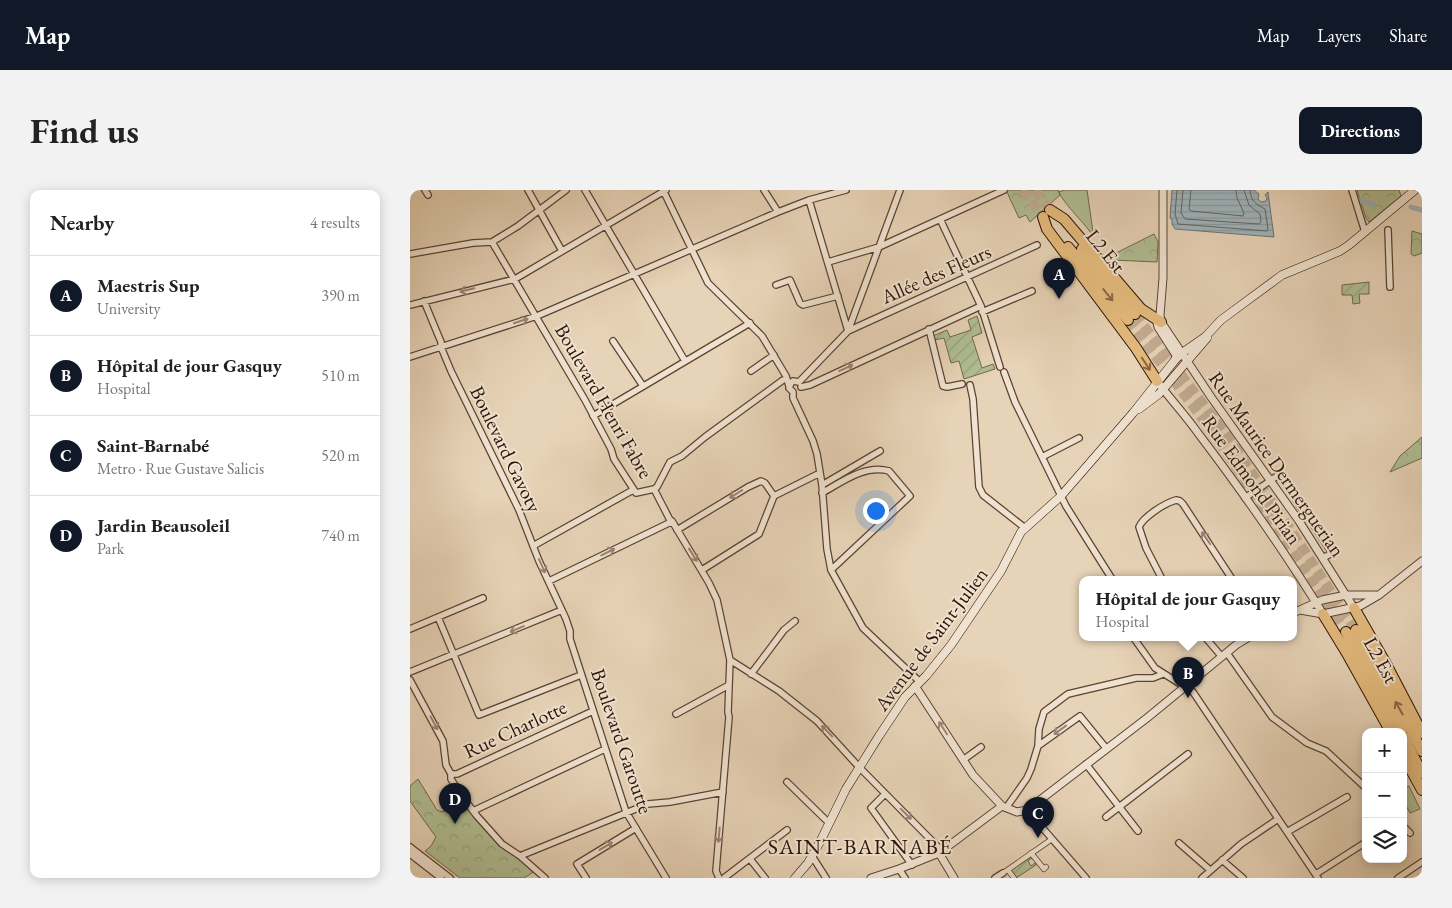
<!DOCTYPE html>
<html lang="en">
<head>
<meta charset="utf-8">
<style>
	body { margin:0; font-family:"EB Garamond",serif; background:#f2f2f2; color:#222 }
	.controls { position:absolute; right:15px; bottom:15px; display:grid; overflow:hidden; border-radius:10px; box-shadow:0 2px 12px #0003 }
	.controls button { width:45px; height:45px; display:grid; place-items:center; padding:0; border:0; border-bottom:1px solid #e0e0e0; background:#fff; color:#222; font:25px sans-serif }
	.you { position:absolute; left:465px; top:320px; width:18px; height:18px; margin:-12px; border:4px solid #fff; border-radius:50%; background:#1a73e8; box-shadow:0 0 0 8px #1a73e833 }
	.badge { display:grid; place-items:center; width:32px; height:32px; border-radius:50%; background:#111827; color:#fff; font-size:16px; font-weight:700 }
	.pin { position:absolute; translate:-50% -41px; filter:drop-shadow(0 1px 2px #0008) }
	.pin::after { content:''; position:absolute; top:26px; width:18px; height:15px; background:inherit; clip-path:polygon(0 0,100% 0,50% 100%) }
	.popup { position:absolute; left:669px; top:386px; width:218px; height:65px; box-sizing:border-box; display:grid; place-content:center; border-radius:10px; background:#fff; filter:drop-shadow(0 1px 4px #0005); font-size:16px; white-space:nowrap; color:#767676 }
	.popup b { font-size:19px; color:#222 }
	.popup::after { content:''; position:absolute; left:50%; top:100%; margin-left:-10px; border:10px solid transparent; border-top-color:#fff }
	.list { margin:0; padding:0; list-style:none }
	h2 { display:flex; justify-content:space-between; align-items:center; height:65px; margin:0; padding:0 20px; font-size:21px }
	h2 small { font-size:16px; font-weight:400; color:#767676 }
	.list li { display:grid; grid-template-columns:32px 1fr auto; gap:15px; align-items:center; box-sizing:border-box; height:80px; padding:0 20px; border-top:1px solid #e0e0e0 }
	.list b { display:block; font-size:19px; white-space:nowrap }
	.list p { margin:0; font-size:16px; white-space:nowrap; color:#767676 }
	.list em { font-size:16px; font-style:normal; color:#767676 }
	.icon { flex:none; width:28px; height:28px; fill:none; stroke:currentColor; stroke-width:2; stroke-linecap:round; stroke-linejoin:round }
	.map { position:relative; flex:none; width:1012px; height:688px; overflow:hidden; border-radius:10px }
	header { display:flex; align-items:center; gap:30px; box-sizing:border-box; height:70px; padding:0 25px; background:#111827; color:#fff }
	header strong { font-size:24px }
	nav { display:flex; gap:28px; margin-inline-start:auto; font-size:18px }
	.intro { display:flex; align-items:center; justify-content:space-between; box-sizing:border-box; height:120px; padding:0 30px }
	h1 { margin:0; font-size:35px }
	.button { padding:12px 22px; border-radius:10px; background:#111827; color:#fff; font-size:18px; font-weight:700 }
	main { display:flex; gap:30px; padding:0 30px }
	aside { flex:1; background:#fff; border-radius:10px; box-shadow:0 2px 12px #0003 }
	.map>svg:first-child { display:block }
	.grass { fill:#b0be93; stroke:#70684c }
	.park { fill:url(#park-crowns); stroke:#70684c }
	.garden { fill:url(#garden-furrows); stroke:#70684c }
	.water { fill:url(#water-rules); stroke:#727372 }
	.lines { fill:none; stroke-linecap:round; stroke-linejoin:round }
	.shore { stroke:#666360; stroke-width:1 }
	.canal { stroke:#9eb4bb; stroke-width:5 }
	.motorway-tunnel { stroke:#c2ac93; stroke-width:10; stroke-dasharray:10 5; stroke-linecap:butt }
	.pedestrian-casing { stroke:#5d4232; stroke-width:6 }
	.minor-casing { stroke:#5d4232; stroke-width:8 }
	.tertiary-casing { stroke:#5d4232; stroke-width:9 }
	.secondary-casing { stroke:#2f1205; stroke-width:9 }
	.motorway-casing { stroke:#2f1205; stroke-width:12 }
	.pedestrian { stroke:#efe2d0; stroke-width:4.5 }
	.minor { stroke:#efe2d0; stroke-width:5.5 }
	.tertiary { stroke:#efe2d0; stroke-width:7 }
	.secondary { stroke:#efe2d0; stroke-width:8 }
	.motorway { stroke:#e4ba7c; stroke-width:10 }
	.oneway { stroke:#998475 }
	.oneway2 { stroke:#8a6640 }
	.labels { text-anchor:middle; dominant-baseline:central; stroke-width:4; stroke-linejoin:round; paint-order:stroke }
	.street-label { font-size:20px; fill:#2f1205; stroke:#efe2d0 }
	.quarter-label { font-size:22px; letter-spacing:1px; fill:#2f1205; stroke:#efe2d0 }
</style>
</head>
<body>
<header>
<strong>Map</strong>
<nav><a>Map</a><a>Layers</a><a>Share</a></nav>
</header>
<div class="intro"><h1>Find us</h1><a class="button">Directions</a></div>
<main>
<aside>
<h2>Nearby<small>4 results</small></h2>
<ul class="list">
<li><span class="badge">A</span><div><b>Maestris Sup</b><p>University</p></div><em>390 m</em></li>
<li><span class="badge">B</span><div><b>Hôpital de jour Gasquy</b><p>Hospital</p></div><em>510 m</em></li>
<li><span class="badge">C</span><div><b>Saint-Barnabé</b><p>Metro · Rue Gustave Salicis</p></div><em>520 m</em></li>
<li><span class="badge">D</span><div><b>Jardin Beausoleil</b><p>Park</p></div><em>740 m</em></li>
</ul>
</aside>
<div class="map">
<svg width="1012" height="688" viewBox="0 0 1012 688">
	<defs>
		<pattern id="park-crowns" width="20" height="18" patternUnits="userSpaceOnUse" patternTransform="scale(1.25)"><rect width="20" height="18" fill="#b0be93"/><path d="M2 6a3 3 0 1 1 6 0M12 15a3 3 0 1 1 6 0" fill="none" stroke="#98a27d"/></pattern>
		<pattern id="garden-furrows" width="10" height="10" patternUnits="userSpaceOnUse" patternTransform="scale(1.25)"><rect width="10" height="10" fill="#b0be93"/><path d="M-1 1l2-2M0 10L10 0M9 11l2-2" fill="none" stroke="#98a27d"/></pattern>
		<pattern id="water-rules" width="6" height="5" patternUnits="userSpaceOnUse" patternTransform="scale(1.25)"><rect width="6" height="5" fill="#9eb4bb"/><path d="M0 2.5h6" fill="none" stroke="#889a9f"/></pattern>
	</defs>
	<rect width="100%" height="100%" fill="#e7d3b7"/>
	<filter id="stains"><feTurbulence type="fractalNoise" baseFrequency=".004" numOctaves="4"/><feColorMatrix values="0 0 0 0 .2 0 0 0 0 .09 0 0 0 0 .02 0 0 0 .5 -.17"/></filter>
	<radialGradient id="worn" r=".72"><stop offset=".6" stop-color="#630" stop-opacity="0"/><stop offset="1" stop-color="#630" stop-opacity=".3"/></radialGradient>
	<path class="grass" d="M654,0H677L683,42L681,43C674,33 651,10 649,2Z
		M999,596L1010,619L1000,623L993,610V599Z"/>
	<path class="park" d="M596,0H648L650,5L620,32L616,25L609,28Z
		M947,0H989L991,6L959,32L956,28Z
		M1002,41L1012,44V63L1004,66L1001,64Z
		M744,44L748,52L747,72L703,70L704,73L701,76L693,66L704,64Z
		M1012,247V268L980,282L990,266Z
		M8,589L27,620L32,622L50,609L87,651L125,681L114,688H50L15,661L21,656L26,647L0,611V596Z"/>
	<path class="garden" d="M959,92V104H949L950,113L943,114L942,105H932V95Z
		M567,126L572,143L562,147L572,178L583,174L585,179L554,189L549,171L541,173L534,148L525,150L523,146L537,140L540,147L561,140L558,130Z
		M621,666L622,668L618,671L621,676L625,673L626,675L606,688L601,680Z"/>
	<path class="water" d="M762,0H844L849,4L848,9L851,12L856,11L857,8L855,5L858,2L864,47L765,39L762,34V29L760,28Z"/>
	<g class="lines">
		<path class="shore" d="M767,0L765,24L768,34L857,41L858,39L855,19C846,14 841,12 840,0
			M773,0L771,23L775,29L849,34L851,32L850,24L839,15L834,0
			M781,0L779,19L781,21L833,26L834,23L827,8L826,0"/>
		<path class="canal" d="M949,10L964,15
			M1001,17L1012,20"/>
		<path class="motorway-tunnel" d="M612,0L633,27
			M625,0L640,20
			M725,124L815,243L884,345L946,440
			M718,130L807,248L936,442"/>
		<defs>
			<path id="pedestrian" d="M621,663L634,679L636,677
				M598,680L604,688
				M596,681L642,649"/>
			<path id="minor" d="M15,0L18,5
				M118,0L152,61
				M175,0L275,171
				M253,0L298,93L352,146L376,186L379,196
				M354,0L368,22
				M942,0L955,42
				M399,10L438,141L627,55
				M530,29L571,116L590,177
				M978,40L980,97
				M82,52L175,210L201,259L204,269L226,303L244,299L261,332L262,331L299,393L307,410L320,470L318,522L319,527L306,681L309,688
				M0,64L63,53L82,52L108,36L156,0
				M418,72L469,57L594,0
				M366,95L380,90L390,113L393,115L428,106
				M14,111L31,152V157L41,181L109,320L129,371L156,429L160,441V449L216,622L256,688
				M0,115L105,89L256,0
				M572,122L622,101
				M519,139L533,196L537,197L552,194
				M203,151L233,196
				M0,167L127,126L368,22L399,10L436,0
				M341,181L364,165
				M594,182L605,212L656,316L702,389
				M389,192L383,191L381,193L379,198L383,202V208L403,251L407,264L412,295L417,359L421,380L453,438L509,491
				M389,192L438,141L490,0
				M560,195L563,209L569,297L573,305L615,338
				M391,197L400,195L571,116
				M183,226L340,133
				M632,267L669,248
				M412,295L470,261
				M244,299L247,297L260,272L272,266L295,247L373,190L376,189
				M412,303C432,292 455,274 479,281L500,306L421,380
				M835,308L870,284L892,319L902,332L922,363L913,368
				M267,340L338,297L351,291L355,293L364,306
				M123,356L223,300
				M292,380L349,344L364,306L410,283
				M752,389L736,358L729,337C733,327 755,313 766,310L770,311L773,314L822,389
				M139,391L261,332
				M28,427L69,525L171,485
				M0,439L73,408
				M723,447L745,478L783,502L908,688
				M795,447L812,467
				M817,463L862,527L897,553L916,561L956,598
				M320,470L369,501L407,531L449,577L532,661
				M0,482L152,420
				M341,484L374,440L385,431
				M0,490L33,551L36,575L41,584V589L51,605L67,626L92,654L110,666L135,688
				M266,524L319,495
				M628,556L629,539L634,522L658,504L726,488H743L753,484
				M553,570L571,557
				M676,574L728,641
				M41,584H47L183,521
				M377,592L419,633
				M475,604L461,618L502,675
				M596,618L617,588L621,579L628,556L670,526L696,558
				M617,620L676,688
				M63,621L195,559
				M696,627L778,564
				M993,636L1000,643
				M877,642L937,607
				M769,653L800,680
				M0,657L40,688
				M0,664L31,688
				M110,666L238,614L260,612L313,602
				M402,666L416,688
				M340,669L355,688
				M812,670L833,688
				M489,679L495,688
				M906,684L956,652
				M176,688L167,674L226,638
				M314,688L377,640
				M585,688L593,683
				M792,688L831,654L868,629
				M988,688L1012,672"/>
			<path id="tertiary" d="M753,0V88L750,125L751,132L801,207L889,331L944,418
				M746,128L748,137L766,165L765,170
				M750,195C762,211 776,226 788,243C832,301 875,362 913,424
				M890,420L913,424L950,416L969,405L1012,371
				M883,423L912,410L936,405H966
				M505,496L563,585L592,616L607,622L617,620L737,528L826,455L839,447
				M529,663L544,688
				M461,688L489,679L529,663L592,616"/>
			<path id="secondary" d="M729,219L749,204L797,148
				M385,688L398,673L411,650L436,599L469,546L495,507L516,486L541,455L591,381L611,342L651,306L723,223L765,170L772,163L795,147L811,130L872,85L930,61L939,55L1005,0"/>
			<path id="motorway" d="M640,20L654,29L731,119L751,132
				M633,27L637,39L726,158L747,191
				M658,57L718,130
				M672,59L725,124
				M944,418L976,474L1012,543
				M913,424L938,465L981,542
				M946,440L1012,561
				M936,442L991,542
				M993,547L1012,583
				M993,565L1012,600"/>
		</defs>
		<use href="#pedestrian" class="pedestrian-casing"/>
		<use href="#minor" class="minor-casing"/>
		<use href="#tertiary" class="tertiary-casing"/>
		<use href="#secondary" class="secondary-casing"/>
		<use href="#motorway" class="motorway-casing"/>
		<use href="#pedestrian" class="pedestrian"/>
		<use href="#minor" class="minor"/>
		<use href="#tertiary" class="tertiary"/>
		<use href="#secondary" class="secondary"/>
		<use href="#motorway" class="motorway"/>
	</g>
	<defs><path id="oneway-shaft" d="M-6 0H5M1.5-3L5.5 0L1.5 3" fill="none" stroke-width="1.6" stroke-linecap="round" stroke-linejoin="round" transform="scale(1.25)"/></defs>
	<g class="oneway">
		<use href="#oneway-shaft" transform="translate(57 100) rotate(166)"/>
		<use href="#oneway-shaft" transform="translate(111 131) rotate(-18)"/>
		<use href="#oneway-shaft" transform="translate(436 178) rotate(-25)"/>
		<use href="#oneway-shaft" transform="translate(326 304) rotate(148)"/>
		<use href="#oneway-shaft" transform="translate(796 348) rotate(-124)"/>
		<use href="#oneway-shaft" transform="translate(198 362) rotate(-26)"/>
		<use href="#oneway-shaft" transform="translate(283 365) rotate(58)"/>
		<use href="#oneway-shaft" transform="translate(132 376) rotate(66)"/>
		<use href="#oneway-shaft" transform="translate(107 439) rotate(157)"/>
		<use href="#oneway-shaft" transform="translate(24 533) rotate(62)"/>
		<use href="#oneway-shaft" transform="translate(533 538) rotate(-123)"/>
		<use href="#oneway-shaft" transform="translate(650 540) rotate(144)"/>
		<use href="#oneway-shaft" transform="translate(417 541) rotate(-134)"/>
		<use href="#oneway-shaft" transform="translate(496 624) rotate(45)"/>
		<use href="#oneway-shaft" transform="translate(309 645) rotate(95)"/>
		<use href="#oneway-shaft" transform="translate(196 656) rotate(-31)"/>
	</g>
	<g class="oneway2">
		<use href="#oneway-shaft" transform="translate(698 105) rotate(51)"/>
		<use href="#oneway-shaft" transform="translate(736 174) rotate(57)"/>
		<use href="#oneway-shaft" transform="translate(989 518) rotate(-119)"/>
	</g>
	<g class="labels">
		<g class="street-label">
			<text transform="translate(696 61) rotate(51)">L2 Est</text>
			<text transform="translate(526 84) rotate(-24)">Allée des Fleurs</text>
			<text transform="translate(194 211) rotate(60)">Boulevard Henri Fabre</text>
			<text transform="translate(96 259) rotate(64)">Boulevard Gavoty</text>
			<text transform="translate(867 274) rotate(55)">Rue Maurice Dermerguerian</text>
			<text transform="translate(842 290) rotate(54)">Rue Edmond Pirian</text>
			<text transform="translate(521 449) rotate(-53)">Avenue de Saint-Julien</text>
			<text transform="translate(971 470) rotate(61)">L2 Est</text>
			<text transform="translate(105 539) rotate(-25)">Rue Charlotte</text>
			<text transform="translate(212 551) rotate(71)">Boulevard Garoutte</text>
		</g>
		<g class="quarter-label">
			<text x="450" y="656">SAINT-BARNABÉ</text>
		</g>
	</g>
	<rect width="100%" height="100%" filter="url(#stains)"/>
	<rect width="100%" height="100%" fill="url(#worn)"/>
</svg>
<div class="controls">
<button>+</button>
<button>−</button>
<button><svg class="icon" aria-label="layers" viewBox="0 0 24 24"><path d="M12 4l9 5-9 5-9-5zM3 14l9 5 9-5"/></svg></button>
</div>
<div class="you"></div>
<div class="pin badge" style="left:649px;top:109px">A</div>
<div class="pin badge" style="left:778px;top:508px">B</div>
<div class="popup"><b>Hôpital de jour Gasquy</b>Hospital</div>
<div class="pin badge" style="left:628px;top:648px">C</div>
<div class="pin badge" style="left:45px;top:634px">D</div>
</div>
</main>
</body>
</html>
